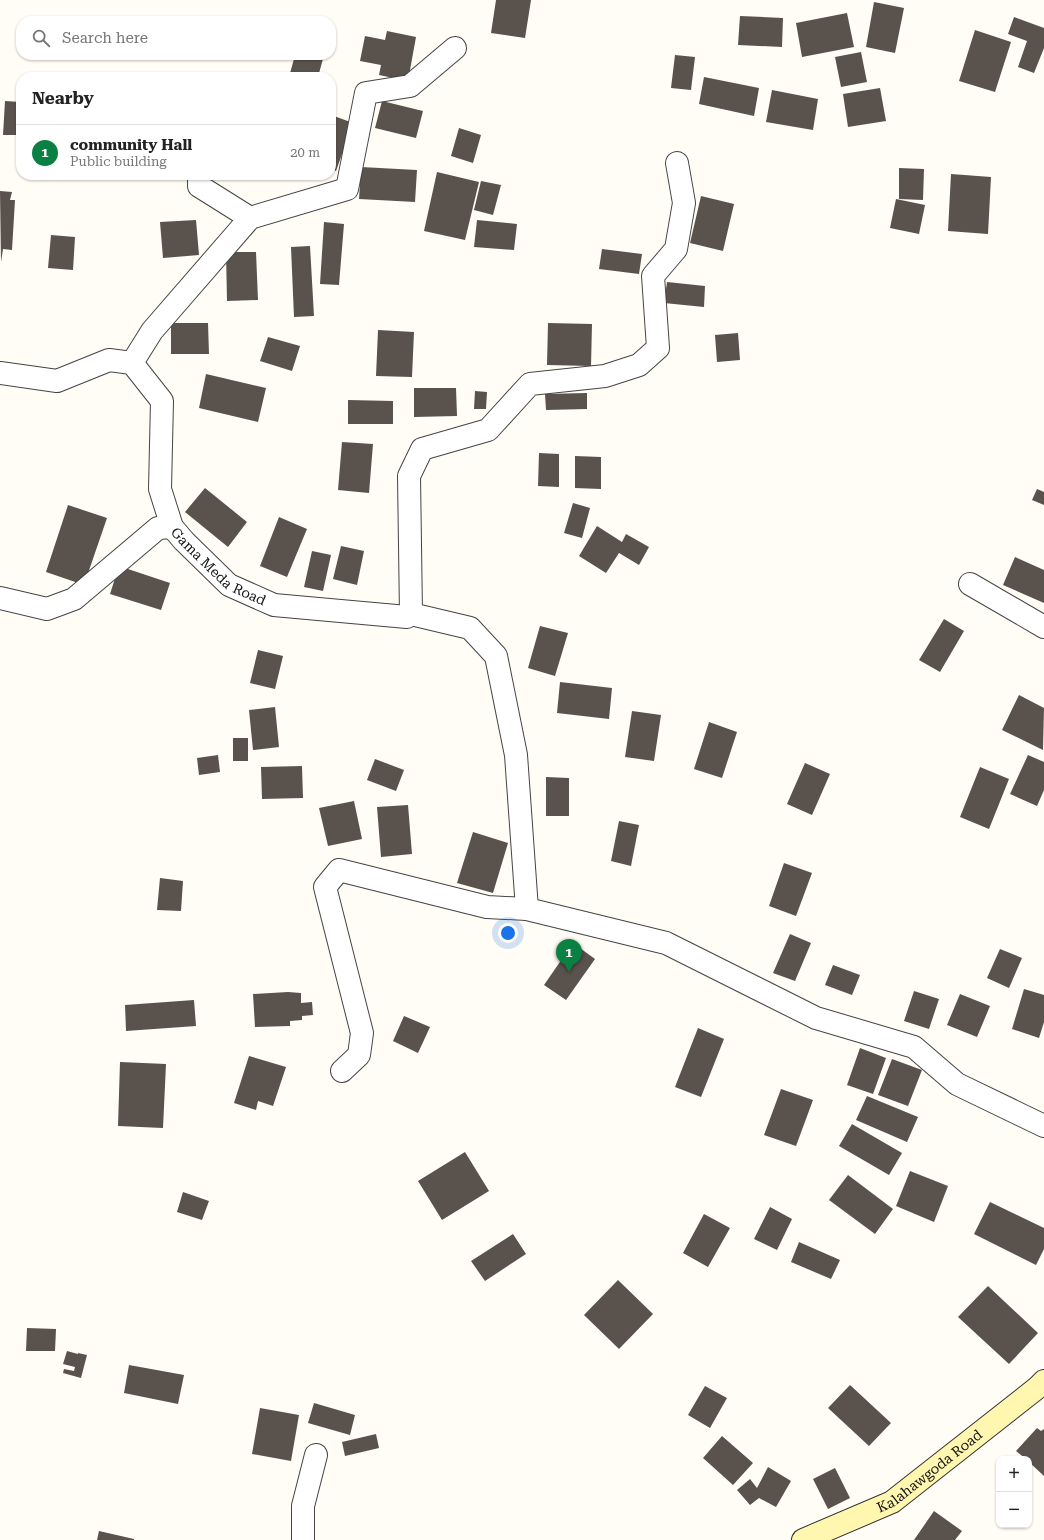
<!DOCTYPE html>
<html lang="en">
<head>
<meta charset="utf-8">
<style>
	body { margin:0; font-family:"Roboto Serif",serif; background:#f2f2f2; color:#222 }
	.controls { position:absolute; right:12px; bottom:12px; display:grid; overflow:hidden; border-radius:8px; box-shadow:0 1px 3px #0004 }
	.controls button { width:36px; height:36px; display:grid; place-items:center; padding:0; border:0; border-bottom:1px solid #e0e0e0; background:#fff; color:#222; font:20px sans-serif }
	.you { position:absolute; left:508px; top:933px; width:14px; height:14px; margin:-10px; border:3px solid #fff; border-radius:50%; background:#1a73e8; box-shadow:0 0 0 6px #1a73e833 }
	.badge { display:grid; place-items:center; width:26px; height:26px; border-radius:50%; background:#0b8043; color:#fff; font-size:13px; font-weight:700 }
	.pin { position:absolute; translate:-50% -33px; filter:drop-shadow(0 1px 2px #0008) }
	.pin::after { content:''; position:absolute; top:21px; width:14px; height:12px; background:inherit; clip-path:polygon(0 0,100% 0,50% 100%) }
	.list { margin:0; padding:0; list-style:none }
	h2 { display:flex; justify-content:space-between; align-items:center; height:52px; margin:0; padding:0 16px; font-size:17px }
	h2 small { font-size:13px; font-weight:400; color:#767676 }
	.list li { display:grid; grid-template-columns:26px 1fr auto; gap:12px; align-items:center; box-sizing:border-box; height:56px; padding:0 16px; border-top:1px solid #e0e0e0 }
	.list b { display:block; font-size:15px; white-space:nowrap }
	.list p { margin:0; font-size:13px; white-space:nowrap; color:#767676 }
	.list em { font-size:13px; font-style:normal; color:#767676 }
	.icon { flex:none; width:22px; height:22px; fill:none; stroke:currentColor; stroke-width:2; stroke-linecap:round; stroke-linejoin:round }
	.map { position:relative; flex:none; width:1044px; height:1540px; overflow:hidden }
	.search { position:absolute; background:#fff; box-shadow:0 1px 3px #0004; left:16px; top:16px; width:320px; height:44px; display:flex; align-items:center; gap:10px; box-sizing:border-box; padding:0 14px; border-radius:16px; color:#767676; font-size:15px }
	.panel { position:absolute; background:#fff; box-shadow:0 1px 3px #0004; left:16px; top:72px; width:320px; height:108px; border-radius:16px }
	.map>svg:first-child { display:block }
	.building { fill:#5a524d }
	.lines { fill:none; stroke-linecap:round; stroke-linejoin:round }
	.street-casing { stroke:#444; stroke-width:24 }
	.secondary-casing { stroke:#333; stroke-width:24 }
	.street { stroke:#fff; stroke-width:22 }
	.secondary { stroke:#fff6b0; stroke-width:22 }
	.labels { text-anchor:middle; dominant-baseline:central; stroke-width:4; stroke-linejoin:round; paint-order:stroke }
	.street-label { font-size:14px; fill:#111; stroke:#fff }
</style>
</head>
<body>
<div class="map">
<svg width="1044" height="1540" viewBox="0 0 1044 1540">
	<rect width="100%" height="100%" fill="#fffdf5"/>
	<path class="building" d="M496,0H531L525,38L491,33Z
		M874,2L904,8L895,53L866,47Z
		M847,13L854,47L802,57L796,23Z
		M740,16L783,18L782,47L738,45Z
		M1014,17L1044,28V48L1034,73L1018,67L1027,41L1008,34Z
		M975,30L1011,42L995,92L959,81Z
		M387,31L416,37L408,81L379,75L381,65L360,61L365,36L385,40Z
		M861,52L867,82L841,87L835,57Z
		M295,55H324L318,77H289Z
		M675,55L695,57L691,90L671,88Z
		M704,77L759,88L754,116L699,104Z
		M880,88L886,121L848,127L843,94Z
		M772,90L818,99L813,130L766,122Z
		M5,101L21,102V135H3Z
		M382,101L423,111L416,138L375,128Z
		M334,116L353,123L336,171L331,169V124Z
		M459,128L481,135L473,163L451,156Z
		M361,167L417,170L415,202L359,199Z
		M899,168L924,169L923,200L899,199Z
		M437,172L479,182L465,240L424,231Z
		M951,174L991,177L988,234L948,231Z
		M481,181L501,185L493,215L474,210Z
		M0,191L12,192L10,200H15L12,250L3,249L1,262Z
		M701,196L734,204L723,251L690,243Z
		M896,199L925,205L919,234L890,228Z
		M196,220L199,255L163,258L160,222Z
		M477,220L517,224L514,250L474,247Z
		M324,222L344,224L339,285L320,284Z
		M51,235L75,237L73,270L48,268Z
		M310,246L314,316L294,317L291,247Z
		M602,249L642,254L639,274L599,269Z
		M226,252H256L258,300L227,301Z
		M667,282L705,286L704,307L664,303Z
		M171,323H208L209,354H171Z
		M548,323L592,324L591,366L547,365Z
		M378,330L414,332L412,377L376,376Z
		M738,333L740,360L717,362L715,335Z
		M268,337L300,346L292,371L260,361Z
		M206,374L266,388L258,422L199,408Z
		M414,388H456L457,416L414,417Z
		M475,391L487,392L486,409H474Z
		M587,393V409L546,410L545,394Z
		M348,400L393,401V424H348Z
		M342,442L373,444L369,493L338,490Z
		M539,453L559,454V487L538,486Z
		M575,456L601,457V489L575,488Z
		M205,488L247,522L228,547L185,512Z
		M1037,489L1044,492V505L1032,500Z
		M573,503L590,508L582,538L564,533Z
		M68,505L107,518L84,585L46,572Z
		M279,517L307,529L287,577L260,566Z
		M597,526L622,542L626,534L649,547L639,565L619,553L606,573L579,556Z
		M341,546L364,551L357,585L333,579Z
		M312,551L331,555L323,591L304,587Z
		M1015,557L1044,570V603L1003,585Z
		M119,566L170,583L161,610L110,594Z
		M944,619L964,631L940,672L919,660Z
		M540,626L568,633L555,676L528,668Z
		M258,650L283,656L275,689L250,683Z
		M560,682L612,688L609,719L557,713Z
		M1019,695L1044,708L1043,750L1002,730Z
		M275,707L279,747L253,750L249,710Z
		M632,711L661,715L654,761L625,757Z
		M709,722L737,732L722,778L694,769Z
		M233,738H248V761H233Z
		M218,755L220,772L199,775L197,758Z
		M1028,755L1044,762V790L1037,806L1010,794Z
		M375,759L404,770L396,791L367,780Z
		M805,763L830,774L812,815L787,804Z
		M302,766L303,798L262,799L261,767Z
		M980,767L1009,779L989,829L960,817Z
		M546,777L569,778V816H546Z
		M354,801L362,839L328,846L319,808Z
		M408,805L412,854L381,857L377,807Z
		M619,821L639,825L631,866L611,861Z
		M473,832L508,843L493,893L457,883Z
		M784,863L812,873L796,916L769,906Z
		M160,878L183,881L181,911L157,910Z
		M790,934L811,943L795,981L773,973Z
		M573,943L595,959L566,1000L544,985Z
		M1000,949L1022,958L1009,988L987,978Z
		M833,965L860,975L852,995L825,985Z
		M1024,989L1044,995V1022L1039,1038L1012,1029Z
		M914,991L939,999L929,1029L904,1021Z
		M288,992L301,993V1003L312,1002L313,1015L302,1016V1020L290,1021V1026L255,1027L253,994Z
		M960,994L990,1006L977,1037L947,1025Z
		M194,1000L196,1026L126,1031L125,1005Z
		M404,1016L430,1027L418,1053L393,1041Z
		M698,1028L724,1039L701,1097L675,1087Z
		M860,1048L886,1058L873,1094L847,1085Z
		M249,1056L286,1067L273,1106L258,1101L256,1110L234,1103Z
		M892,1059L922,1070L908,1106L878,1095Z
		M120,1062L166,1064L163,1128L118,1126Z
		M781,1089L813,1100L796,1146L764,1135Z
		M867,1096L918,1117L907,1142L856,1120Z
		M852,1124L902,1153L889,1175L839,1146Z
		M465,1152L489,1191L442,1220L418,1181Z
		M910,1171L948,1186L934,1222L896,1206Z
		M848,1175L893,1209L875,1234L829,1200Z
		M183,1192L209,1201L202,1220L177,1212Z
		M990,1202L1044,1228V1249L1036,1265L974,1234Z
		M770,1207L792,1219L777,1250L754,1239Z
		M704,1214L730,1228L708,1267L683,1253Z
		M513,1234L526,1254L485,1281L471,1261Z
		M799,1242L840,1260L831,1279L791,1262Z
		M618,1280L653,1314L619,1349L584,1315Z
		M988,1286L1038,1333L1009,1364L958,1317Z
		M27,1328L56,1329L55,1351H26Z
		M67,1351L78,1354V1353L87,1355L81,1378L63,1373L64,1369L74,1371L75,1367L63,1364Z
		M129,1365L184,1375L178,1404L124,1393Z
		M850,1385L891,1423L869,1446L828,1408Z
		M705,1386L727,1398L710,1428L688,1415Z
		M314,1403L355,1415L350,1435L308,1423Z
		M260,1408L299,1415L291,1461L252,1454Z
		M1037,1428L1041,1431L1044,1429V1476L1029,1462V1459H1026L1016,1451Z
		M376,1434L379,1448L345,1456L342,1442Z
		M722,1436L753,1463L733,1485L703,1458Z
		M768,1467L791,1481L776,1507L759,1498L750,1505L737,1490L750,1479L757,1488Z
		M835,1468L850,1498L828,1509L813,1479Z
		M934,1511L962,1531L955,1540H914Z
		M99,1531L134,1539V1540H97Z"/>
	<g class="lines">
		<defs>
			<g id="street">
				<path d="M677,163L684,203L676,249L653,276L658,348L639,365L605,376L530,384L488,430L422,449L409,476L411,614L470,628L496,656L516,755L527,909L666,943L816,1018L914,1047L957,1084L1044,1126"/>
				<path d="M199,175V186L250,218"/>
				<path d="M132,363L152,331L250,218L347,189L366,93L410,86L455,48"/>
				<path id="s1" d="M0,373L57,381L109,360L132,363L162,401L160,489L172,527L184,541L229,585L274,605L407,617L411,614"/>
				<path d="M970,584L1044,627"/>
				<path d="M0,598L47,609L74,599L158,528L172,527"/>
				<path d="M342,1071L359,1055L362,1033L325,887L339,870L487,907L527,909"/>
				<path d="M303,1540V1506L316,1455"/>
			</g>
			<g id="secondary">
				<path id="s2" d="M803,1540L892,1502L1037,1388L1044,1381"/>
			</g>
		</defs>
		<use href="#street" class="street-casing"/>
		<use href="#secondary" class="secondary-casing"/>
		<use href="#street" class="street"/>
		<use href="#secondary" class="secondary"/>
	</g>
	<g class="labels">
		<g class="street-label">
			<text stroke="none"><textPath href="#s1" startOffset="375">Gama Meda Road</textPath></text>
			<text stroke="none"><textPath href="#s2" startOffset="145">Kalahawgoda Road</textPath></text>
		</g>
	</g>
</svg>
<div class="controls">
<button>+</button>
<button>−</button>
</div>
<div class="you"></div>
<div class="pin badge" style="left:569px;top:972px">1</div>
<div class="search"><svg class="icon" aria-label="search" viewBox="0 0 24 24"><circle cx="10" cy="10" r="6"/><path d="M15 15l6 6"/></svg>Search here</div>
<section class="panel">
<h2>Nearby<small></small></h2>
<ul class="list">
<li><span class="badge">1</span><div><b>community Hall</b><p>Public building</p></div><em>20 m</em></li>
</ul>
</section>
</div>
</body>
</html>
